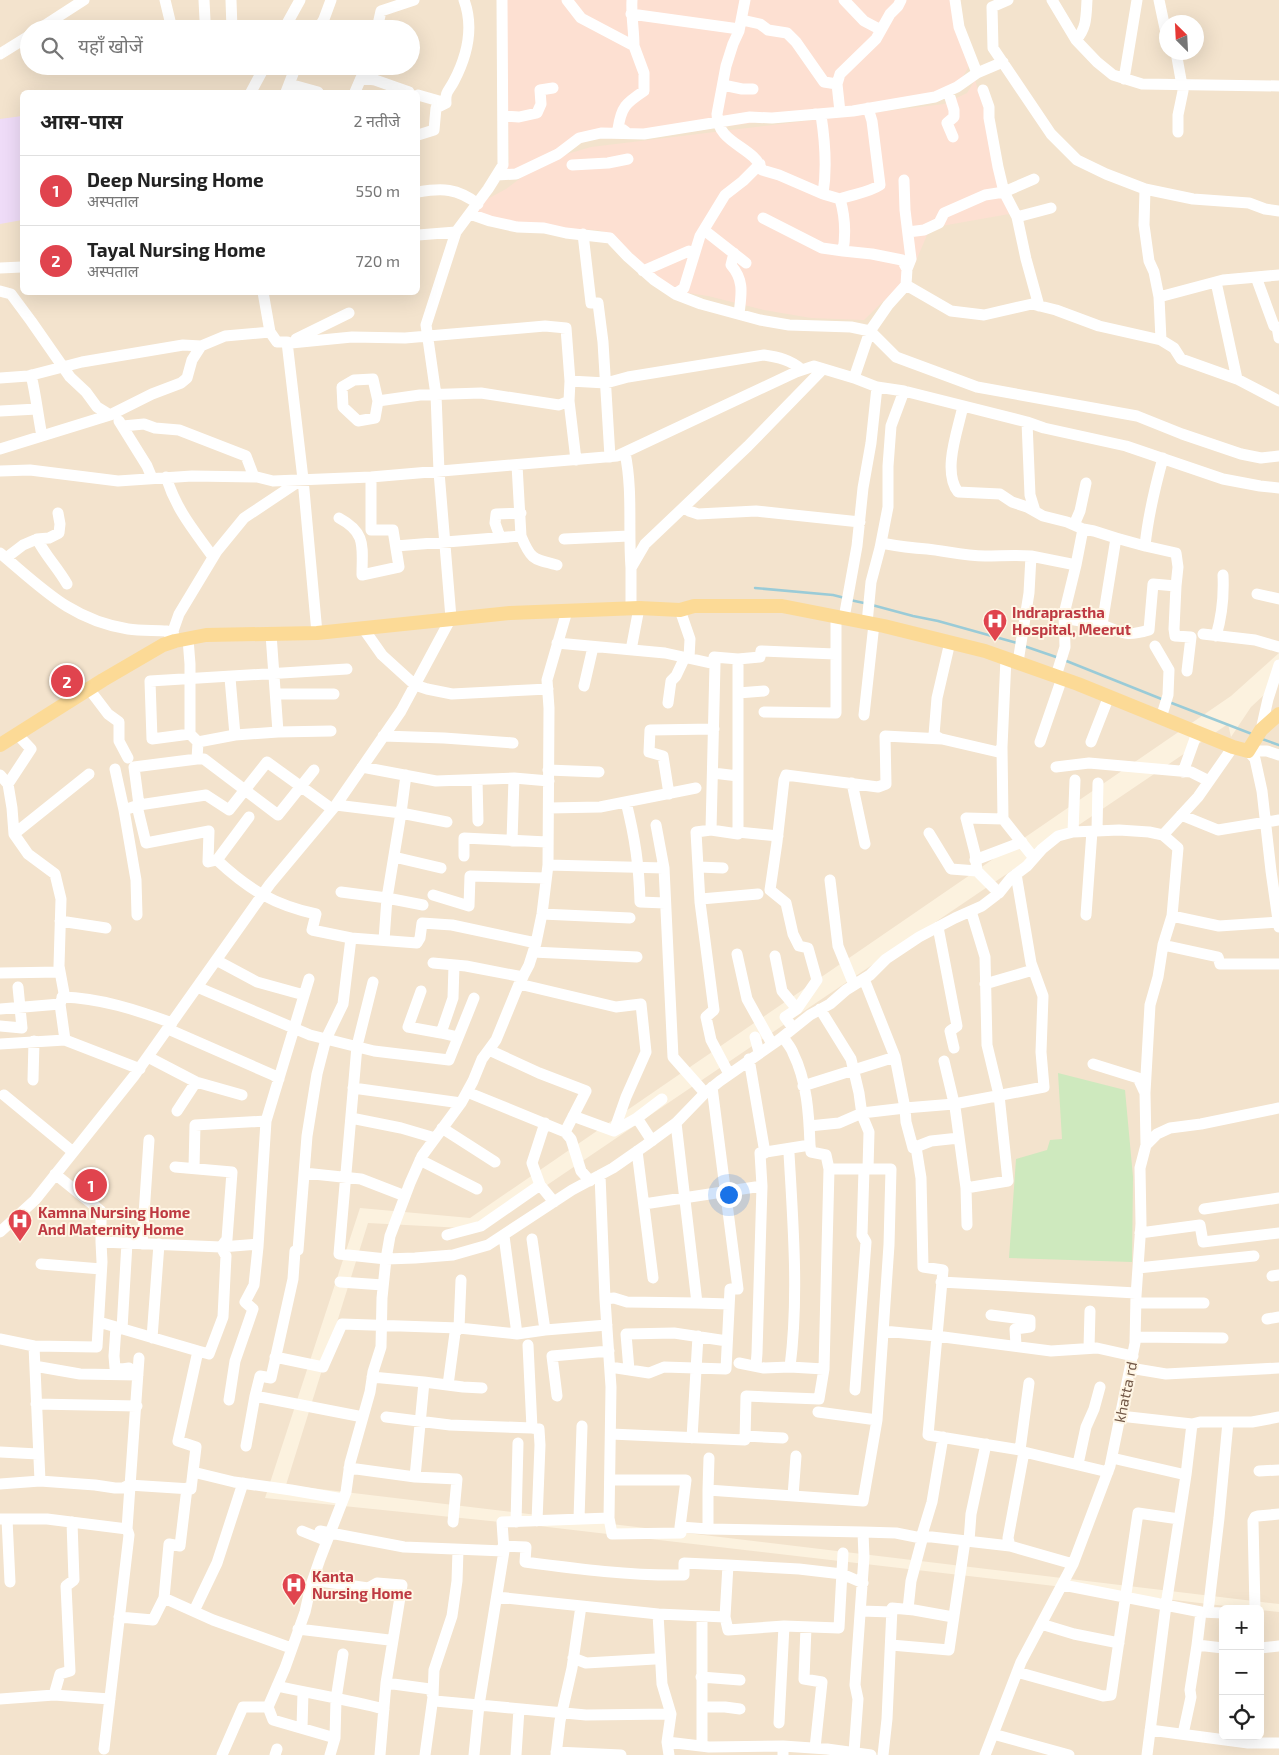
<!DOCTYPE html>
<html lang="hi">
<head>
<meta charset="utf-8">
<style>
	body { margin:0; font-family:"Exo 2","Noto Sans Devanagari",sans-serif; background:#f6f6f6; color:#222 }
	.controls { position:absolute; right:15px; bottom:15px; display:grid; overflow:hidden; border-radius:8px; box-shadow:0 5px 20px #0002 }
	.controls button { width:45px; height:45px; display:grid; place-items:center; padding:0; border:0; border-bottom:1px solid #e0e0e0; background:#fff; color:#222; font:25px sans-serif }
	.compass { position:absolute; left:1159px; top:15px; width:45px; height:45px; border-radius:50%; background:#fff; box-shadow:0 5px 20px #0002; rotate:336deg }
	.you { position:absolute; left:728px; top:1194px; width:18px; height:18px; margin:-12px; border:4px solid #fff; border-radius:50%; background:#1a73e8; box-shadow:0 0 0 8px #1a73e833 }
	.badge { display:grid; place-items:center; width:32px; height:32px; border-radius:50%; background:#0b8043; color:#fff; font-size:16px; font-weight:700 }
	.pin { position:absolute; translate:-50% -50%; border:2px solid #fff; box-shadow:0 1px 5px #0006 }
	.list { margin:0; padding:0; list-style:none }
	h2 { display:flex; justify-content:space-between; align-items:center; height:65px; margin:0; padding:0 20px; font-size:21px }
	h2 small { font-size:16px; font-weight:400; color:#767676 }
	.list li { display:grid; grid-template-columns:32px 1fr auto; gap:15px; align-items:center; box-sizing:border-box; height:70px; padding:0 20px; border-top:1px solid #e0e0e0 }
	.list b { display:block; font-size:19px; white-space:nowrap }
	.list p { margin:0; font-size:16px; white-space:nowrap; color:#767676 }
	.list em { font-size:16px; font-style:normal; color:#767676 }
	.icon { flex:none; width:28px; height:28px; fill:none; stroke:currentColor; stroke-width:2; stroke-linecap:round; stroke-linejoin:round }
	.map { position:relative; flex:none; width:1279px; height:1755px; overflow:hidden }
	.search { position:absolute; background:#fff; box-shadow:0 5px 20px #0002; left:20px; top:20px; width:400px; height:55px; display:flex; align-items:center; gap:12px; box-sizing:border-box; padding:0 18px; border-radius:28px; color:#767676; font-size:19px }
	.panel { position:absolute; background:#fff; box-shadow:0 5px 20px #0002; left:20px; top:90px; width:400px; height:205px; border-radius:8px }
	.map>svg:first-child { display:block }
	.residential { fill:#f3e3cd; fill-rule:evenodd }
	.commercial { fill:#fde0d2 }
	.education { fill:#efdcf8 }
	.green { fill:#cee9be }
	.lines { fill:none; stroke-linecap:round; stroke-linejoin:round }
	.stream { stroke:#9acbd7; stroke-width:2.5 }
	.minor { stroke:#fff; stroke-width:11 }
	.major { stroke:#fcda96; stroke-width:14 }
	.labels { text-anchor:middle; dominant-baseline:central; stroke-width:4; stroke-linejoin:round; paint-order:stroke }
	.health-label { font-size:15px; font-weight:bold; fill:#be3a42; stroke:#fff6e5; text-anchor:start }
	.street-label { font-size:15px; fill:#725847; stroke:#fff6e5 }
</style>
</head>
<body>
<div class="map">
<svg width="1279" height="1755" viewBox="0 0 1279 1755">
	<rect width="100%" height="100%" fill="#fcf2df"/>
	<path class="residential" d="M0,0H1279V653L1231,696L470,1218L360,1208L265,1498L539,1526L1251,1609H1223V1736H1260V1610L1279,1612V1755H0ZM1166,22H1196V52H1166ZM29,29H411V66H29ZM22,92H418V292H22Z
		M1279,681V1604L286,1485L368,1223L482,1229L1228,724L1231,737L1251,707Z"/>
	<path class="commercial" d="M506,0H952L973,59L957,87L884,106L714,128L601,133L550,159L591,147L944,104L967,93L975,80L1015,213L930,228L910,275L864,320L811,318L764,310L708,296L668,290L614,235L598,230L521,227L474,216L478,204L506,189L541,163L496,176L503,165L509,163Z"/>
	<path class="education" d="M22,116V220L0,224V119Z"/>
	<path class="green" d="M1058,1073L1125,1090L1133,1177L1132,1262L1009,1258L1016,1159L1047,1150L1050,1140L1062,1139Z"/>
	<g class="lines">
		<path class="stream" d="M755,588L833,595L845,598
			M850,600L864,603
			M872,605L913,616L938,621L1017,643
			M1024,646L1059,658
			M1064,660L1164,700
			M1169,702L1252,734
			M1262,739L1279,745"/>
		<path class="minor" d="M165,0L172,29
			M204,0L205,20
			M231,0L232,29
			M567,0L581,18L634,46L644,73V91C626,103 621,107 618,129H622L626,132
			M632,0C631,16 634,30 634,46
			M745,0L739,31L733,44L726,66L717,114C717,144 754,146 762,170L779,175L823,194
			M844,0L864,21L881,30
			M955,0L959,27L977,73
			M1008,0L992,7L993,48L1051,134L1077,160L1106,174L1145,189L1193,199L1249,203L1265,209L1279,211
			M1052,0L1076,40L1097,62L1113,75L1142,84L1279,86
			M1159,0L1166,33
			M631,14L739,29
			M742,20L760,24L768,30L787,33L796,42L824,82L837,84
			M39,29L84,0
			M284,29L300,0
			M318,29L324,19L331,0
			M377,29L381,11L414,0
			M1076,40C1087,28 1086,16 1087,0
			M1176,52L1183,91L1178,115V132
			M0,54L29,36
			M366,66L361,78L375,80L409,92
			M1124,79L1137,0
			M289,84L318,92
			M723,85L742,89H753
			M983,90L989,107V118L998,167L1004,192L1034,179
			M948,91L954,110V117L947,123L953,137
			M251,92L265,66
			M286,92L296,66
			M355,92L361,78
			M418,95L446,103
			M840,112L837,84L840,74L876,39L890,14L898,6L901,0
			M815,114L821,115C825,141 827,169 823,194L840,199C845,216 846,233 843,251L872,254L902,260L907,269L906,285
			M503,116L519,117L537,113L541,104L540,90L553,88
			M418,135L434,130L436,108L446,103C445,91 449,91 454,81C467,56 474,27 464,0
			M572,165L608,163L628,159
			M497,175L516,174L558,154L579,138L601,133L644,134L750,117L772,118L853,111L935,97L957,87L977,73L1003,62
			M904,180L905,210L911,259L907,269
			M1145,189L1144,225L1149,261L1154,272L1159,297L1161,340
			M418,192C442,188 457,188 478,204
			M840,199C853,194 868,193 880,185L872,121L868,108
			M470,214L490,221L517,227L544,228L566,233L610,238L628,257L654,280L675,294L701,304L760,320L789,325L851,327L870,331L896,357L977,387L1137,416L1182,434L1241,454L1261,458L1279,456
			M763,218L822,248L843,251
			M704,230L746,263
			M908,232L924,230L939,223L944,213L985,195L1004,192L1017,217
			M583,234L591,303H598L603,342L610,457
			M418,235L456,232
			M734,253L731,265C745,281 741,295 739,314
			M0,268L22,267
			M643,271L689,251
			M1256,277L1274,326L1277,327L1279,338
			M1216,282L1237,379
			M0,291L11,294L31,321L70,377L86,392L97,407L110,415
			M263,292L270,332L277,342H287L303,479L317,633
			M675,294L684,288L700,236L725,195L743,181L760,164
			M1159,297L1223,280L1279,275
			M1039,306L1026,259L1017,217L1051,208
			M296,339L349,313
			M287,342L291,343L352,337L405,338L545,326L566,328L570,381L569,401L576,460
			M31,375C36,395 38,416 42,436
			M0,378L28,376L82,362L183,345L201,346
			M570,381L606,383L628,377L764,355C778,357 791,360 802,370
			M378,401L373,379L354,380L342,387L343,407L358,421L375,418L378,401L420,395L481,393L559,405L569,401
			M1279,401L1237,379L1181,359L1174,348L1161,340L1099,326L1056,310L1032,304L984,315L951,311L906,285L888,305L870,331L854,378L877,387L904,391L1027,422L1044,428L1126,446L1223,479L1260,486L1279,488
			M963,406C958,430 942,471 958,492L1000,494L1012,502L1027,507L1043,516L1067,522L1083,529L1076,565L1031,556
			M0,411L37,409
			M119,421L147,466L152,478
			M1027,422L1030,495L1035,511
			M123,426L144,424L155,428L179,430L246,456L254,477
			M0,449L110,415L152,394L181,383L187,378L192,360L201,346L225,336L270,332
			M625,453C633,491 628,530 631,568
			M0,471L30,470L118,481L192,476L257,477L273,481L371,477L617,456L796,372L814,366L854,378
			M166,477C177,511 193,529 213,557
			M684,507L689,511L698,514L756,511L860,522
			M339,518C367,533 362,547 362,575L399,567L393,530H371V477
			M1074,525L1080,511L1086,483
			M521,536C531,560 533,559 557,565
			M500,537L495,523L496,514L521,513
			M1116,538L1145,546C1148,516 1155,487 1163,458
			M37,539L49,538L59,533L60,524L58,513
			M564,539L629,536
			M881,543C897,546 911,548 927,549C946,551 965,556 985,556C1000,556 1016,555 1031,556L1029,593L1018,662
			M396,546L521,536L517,465
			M0,553C42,588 71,620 128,629C141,631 154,630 167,631L169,632L171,642
			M6,558L23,545L37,539C45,555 58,568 67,584
			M1176,586L1174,629L1175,636L1191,637L1187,671
			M1257,594L1279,599
			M631,608V568L645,544L748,446L823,369
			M680,610L690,639L689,658
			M844,618L857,546L863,488L871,443L877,387
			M1064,618L1102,625L1116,538L1094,531L1083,529
			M867,623L871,582L880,548L888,507V466L891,426L904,391
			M1102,625C1124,633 1125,637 1149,630L1153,584L1176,586L1178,567L1176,553L1145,546
			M363,628L382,655L415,685L427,689L452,694L548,689
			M1203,634L1255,640L1279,647
			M1216,636C1222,616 1224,596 1223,575
			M188,639L190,664V734L198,742L197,759L134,767L139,805L206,795L229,810L267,762L332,809
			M175,641L173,631L179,614L217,551L244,518L301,480
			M557,643L665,653L715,664L711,830L696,832L700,902L714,1010L706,1017L711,1040L729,1074
			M1155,646L1169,670L1168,695L1161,718
			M631,650L639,608
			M738,659L760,657L761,651L835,654
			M1056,676L1065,647L1064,614L1076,565
			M230,678L235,735
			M584,686L593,647
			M89,689L108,714L119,722V741L128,758
			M738,693L764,691
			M276,694H334
			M668,703L671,681L676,676L685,657
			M764,712L836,713V616
			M864,715L874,624
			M1261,730L1268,699L1279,665
			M278,732L331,731
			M190,734L152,739L150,681L347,669
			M383,736L444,738L513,743
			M941,739L934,735L937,698L950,642
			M198,742L235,735L278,732L271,634
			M1040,742L1062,678
			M1091,742L1109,696
			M1002,747L1003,819L1034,858
			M1248,751L1255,759L1262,791L1271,871L1279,927
			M1248,751H1267L1279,755
			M197,759H204L278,815L314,770
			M362,767L436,781L514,778L549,781
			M1056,767L1089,763L1191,772L1209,781
			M115,769L124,810
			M548,770L599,772
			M1183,772L1197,733
			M713,773L738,776
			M0,775L8,784L12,808L14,834L28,854L55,874L61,899L59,966L64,993L60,1004L65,1040L140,1069
			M406,775L401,813L447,822
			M477,780L478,821
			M852,783L865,844
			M8,784L31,749L17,734
			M669,794L663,756L649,752L650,730L714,729
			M626,802C635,838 639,865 640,902L665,903
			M336,805L401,813L387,898L423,905
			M137,806L146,843L209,831L208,862L217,860
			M549,808L600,807L696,788
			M1181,815L1218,830L1279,820
			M249,817L217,860C248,889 274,905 316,914L312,930L351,938
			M656,825L664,868L673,1057L705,1093
			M711,830L738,834V659L714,657L715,664
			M1097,831L1098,783
			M738,832L778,836
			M1073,832L1075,780
			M929,833L951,869L977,871
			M14,834L89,774
			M1163,835L1178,848L1172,916
			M512,841L514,778
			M464,856V838L547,842
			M394,857L441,868
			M975,860L1022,842
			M548,865L664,868
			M699,867L723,868
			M830,880L838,946L854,985
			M341,892L387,898L384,940
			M999,893L977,871L975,853L966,818L1003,819
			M433,895L469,906L470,876L546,878
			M701,899L758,894
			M542,914L630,918
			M137,915L136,880L124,810L139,805
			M1086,915L1092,831
			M60,921L106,928
			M1278,922L1219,926L1172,916L1163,945L1218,957L1220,964H1279
			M938,927L957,1026L950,1031L954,1048
			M533,952L637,957
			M737,954L747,999L772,1044
			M775,956L782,991L797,1009L817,980L808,948L799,946L793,934L786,903L770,890L777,842L784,780L786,775L878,787L886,784L885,736L942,739L998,752L1002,747L1006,658
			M216,960L257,982L304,995
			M433,963L466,966L523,977
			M454,965L453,998L441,1033L458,1037
			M0,973L60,972
			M864,979L895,1057L905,1108L954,1104L1044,1087L1041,1052L1043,996L1031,963L1016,874
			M373,982L357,1046L339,1254L386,1259L415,1258L453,1255L488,1245L572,1190L613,1168L646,1145L676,1123L705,1093L720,1081L780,1039L810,1015L830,1004L846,990L870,975L886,959L919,937L955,918L982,906L999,893L1011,878L1027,866L1042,849L1058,836L1073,832L1119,830L1149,832L1163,835L1198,797L1233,747
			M519,984L616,1007L641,1004L646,1052L626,1097L614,1131
			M985,984L1033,970
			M197,987L310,1035L374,1051L449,1060L474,998
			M421,991L408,1027L441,1033
			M62,997C100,998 137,1010 172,1023
			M0,1009L60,1004
			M820,1009L851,1059L859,1093L862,1115L869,1132L868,1169
			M0,1026L22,1028L18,987
			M793,1028L785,1017L797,1009
			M168,1029L273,1075L279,1079
			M755,1037L759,1052
			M0,1044L65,1040
			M148,1057L196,1082L242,1095
			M749,1059L765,1153
			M944,1061L955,1107L966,1188L1008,1181L999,1095L987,1045L985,957L971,911
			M1093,1064L1138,1078L1144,1091
			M33,1080L34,1041
			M803,1086L895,1057
			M353,1088L461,1103
			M467,1092L565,1132L586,1091L539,1073L489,1050
			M4,1095L73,1152
			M177,1111L196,1082
			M573,1116L614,1131L637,1118L652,1141
			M351,1118L401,1128L435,1138
			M637,1118L662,1099
			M545,1123L532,1163L540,1185L554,1202
			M809,1126L839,1123L862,1113L905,1108L906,1122L913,1148L931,1141L959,1138
			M442,1128L495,1162
			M565,1132L571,1139L581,1171L590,1181
			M1146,1145L1145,1093L1150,1005L1158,977L1163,945
			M916,1147L921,1178L923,1267L943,1270L928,1435L1020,1450L1029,1383
			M637,1151L653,1278
			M420,1160L477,1189
			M175,1167L232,1172L227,1239L221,1247L226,1256L223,1317L209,1354L198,1351
			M194,1168L195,1125L266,1121
			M304,1173L361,1179L405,1196
			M55,1174L101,1211V1242L221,1247L258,1244
			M966,1188L967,1225
			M644,1204L762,1186
			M1204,1209L1279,1198
			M0,1232L35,1200L134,1076L270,884L336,805L401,711L451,618L439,472L436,395L426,325L456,232L488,189L503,165L502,0
			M1140,1233L1200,1225L1203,1242L1279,1233
			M447,1235L481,1226L540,1185
			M142,1244L149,1140
			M41,1264L101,1269
			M1138,1268L1254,1256
			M1272,1276L1279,1275
			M340,1282L383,1285
			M941,1282L1136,1293
			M605,1299L614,1298L627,1302L697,1303L676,1123
			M697,1303L729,1304
			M1136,1303H1204
			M991,1315L1030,1320V1327L1015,1329L1016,1345
			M1267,1319L1279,1317
			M116,1327L114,1356L115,1368L122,1369L129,1368
			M122,1329L127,1243
			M545,1330L607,1325
			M883,1331L936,1336L1051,1351L1097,1348L1133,1356
			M517,1334L545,1330L532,1239
			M1135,1337L1223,1338
			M152,1338L159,1244
			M0,1339L34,1346L40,1481L0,1484
			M528,1345L532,1428L539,1429L540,1445L537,1521
			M34,1346L97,1347L102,1262L101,1242
			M1089,1348L1090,1311
			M275,1357L323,1367L342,1324L459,1328L461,1280
			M739,1363L764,1368L790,1367C799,1296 793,1224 789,1153
			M756,1366L757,1353L762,1186L760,1153L810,1145C809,1115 807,1081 793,1053C791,1047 786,1042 783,1037
			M610,1367L649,1373L664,1367L726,1369L730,1289H738L712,1087
			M790,1367L824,1369L829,1169L826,1155L811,1152L810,1145
			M35,1368L40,1367L80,1374L138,1375
			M1130,1368L1166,1374L1279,1368
			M629,1370L626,1334L674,1333L727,1341
			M424,1382L463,1387L482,1388
			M448,1385L455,1333L459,1328L517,1334L504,1236
			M855,1390L866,1242L862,1235L864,1169
			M255,1396L260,1376L271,1378L293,1279L295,1251L298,1250L307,1136L317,1074L326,1039L343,1004L351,938L417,943L420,938L422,923L452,925L536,943
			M557,1396L552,1356L609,1351
			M229,1400L235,1361L253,1309L245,1302L254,1285L258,1247L266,1121L309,979
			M36,1404L137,1406
			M818,1412L877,1420
			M1120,1416L1192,1424L1200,1422H1252L1279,1417
			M386,1417L450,1425L532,1428
			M611,1434L745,1440L746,1396L819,1399L824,1369
			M745,1436L783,1438
			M692,1438L698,1336
			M246,1446L255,1396L363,1417
			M0,1452L38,1454
			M1024,1452L1108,1472
			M709,1458L708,1490L863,1501L877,1420L889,1245L891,1169H829
			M1112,1458L1186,1475
			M1078,1464L1086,1427L1094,1409L1100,1387
			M349,1468L415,1477L424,1382L372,1377
			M1259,1471L1279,1470
			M193,1472L234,1482L291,1490L343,1499
			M415,1477L457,1479L453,1522
			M610,1480H686L680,1527L708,1529V1490
			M40,1481L95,1485L115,1488H123L129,1485L191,1489L196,1447L178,1441L198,1351L99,1322
			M187,1488L180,1546L169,1544L164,1598L213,1620L291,1648
			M793,1496L796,1456
			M609,1518L612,1534L681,1533L680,1527
			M0,1519H47L127,1529L139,1358
			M7,1519L10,1582
			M579,1519L582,1426
			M516,1522L518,1443
			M708,1529L863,1532L864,1557L855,1685L858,1699L854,1752
			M302,1531L327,1541
			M320,1531L404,1547L504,1551L502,1522L609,1518L611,1387L605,1299L600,1175
			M863,1532L896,1533L921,1538L932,1502L943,1437
			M969,1541L971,1514L986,1444
			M503,1546L526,1547L525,1562C578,1569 631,1576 684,1575V1563L728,1565L725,1617
			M1010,1546L1008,1538L1024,1452L1020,1450
			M728,1565L799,1569L842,1574L863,1583
			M313,1580L368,1588L377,1583L402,1585L386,1683L430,1689L435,1701L479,1705L504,1551
			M1063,1585L1201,1612L1197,1645L1223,1648
			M497,1597L658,1614
			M908,1609L911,1581L923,1536L1010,1546L1073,1564
			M1255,1609L1253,1521L1255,1517L1258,1516L1279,1514
			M194,1611L217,1563L243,1483
			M861,1611L892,1612
			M1201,1612L1223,1613
			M1208,1612L1219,1518L1228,1422
			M119,1617L153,1620L164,1598
			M1041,1624L1074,1634L1119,1643
			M784,1626L839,1628L843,1553
			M806,1627L804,1679L822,1682L815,1748
			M298,1629L389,1640
			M891,1645L949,1650L965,1541
			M1260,1648L1279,1646
			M573,1658L586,1663L655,1659
			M1017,1672L1103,1696L1111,1695L1138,1513L1179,1519
			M701,1677L740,1680
			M277,1686C313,1694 349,1700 384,1709
			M54,1695L60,1674L70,1671L66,1586L74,1580L72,1522
			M0,1699L54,1695L110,1699
			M268,1707L273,1720L335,1738L330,1755
			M702,1707H725L740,1709
			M302,1728L303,1692
			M1150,1730L1248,1743H1279
			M993,1734L1069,1755
			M1183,1734L1191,1697L1190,1690L1197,1645
			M335,1738L336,1699L343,1654
			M667,1742L671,1714
			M702,1746V1616
			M104,1749L129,1535L127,1529
			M556,1752L621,1755
			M222,1755L243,1707H268L285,1668L305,1612L311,1585L320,1559L346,1492L350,1463L370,1392L373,1372L381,1347L382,1298L386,1259L390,1236L410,1183L422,1156L461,1103L473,1081L482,1059L496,1040L519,984L529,965L536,943L542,914L548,865L549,708L547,680L567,611
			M275,1755L277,1749
			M380,1755L386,1683
			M425,1755L433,1697L434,1670L452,1616L457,1581L458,1550
			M474,1755L479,1705L586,1715L671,1714L662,1684L658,1614L725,1617L728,1630L784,1626L779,1723
			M516,1755L519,1709
			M556,1755L560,1721L572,1668L581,1606
			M669,1755L667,1742L709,1747L783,1746
			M783,1755V1746L827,1749L871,1755
			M883,1755L887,1719L892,1608L914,1610L953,1617
			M985,1755L1021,1662L1073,1564L1110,1466L1135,1343L1136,1296L1141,1224L1140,1168L1146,1145L1157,1134L1170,1128L1201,1124L1279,1108
			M1147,1755L1166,1605L1186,1475L1192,1424"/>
		<path class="major" d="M0,745L103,680L163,645L175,641L206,635L317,633L510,613L639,608L680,610L694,606H782L884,626L985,651L1078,684L1233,747L1248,751L1261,730L1279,714"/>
	</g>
	<defs>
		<symbol id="hospital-pin" viewBox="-11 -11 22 30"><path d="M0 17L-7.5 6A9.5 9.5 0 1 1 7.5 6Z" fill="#e0444e" stroke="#fff6e5"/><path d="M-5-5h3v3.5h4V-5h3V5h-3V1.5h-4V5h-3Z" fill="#fff"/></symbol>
	</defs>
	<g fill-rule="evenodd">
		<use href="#hospital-pin" x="981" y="607" width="28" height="38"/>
		<use href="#hospital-pin" x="6" y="1207" width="28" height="38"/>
		<use href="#hospital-pin" x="280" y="1571" width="28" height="38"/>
	</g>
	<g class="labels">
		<g class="health-label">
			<text x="1012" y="612">Indraprastha<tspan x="1012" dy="17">Hospital, Meerut</tspan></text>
			<text x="38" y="1212">Kamna Nursing Home<tspan x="38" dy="17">And Maternity Home</tspan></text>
			<text x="312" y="1576">Kanta<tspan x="312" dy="17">Nursing Home</tspan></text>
		</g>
		<g class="street-label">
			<text transform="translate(1125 1392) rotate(-78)">khatta rd</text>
		</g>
	</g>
</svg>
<div class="controls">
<button>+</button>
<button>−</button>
<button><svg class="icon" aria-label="locate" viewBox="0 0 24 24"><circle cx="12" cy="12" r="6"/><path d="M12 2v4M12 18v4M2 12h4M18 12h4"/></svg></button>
</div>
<svg class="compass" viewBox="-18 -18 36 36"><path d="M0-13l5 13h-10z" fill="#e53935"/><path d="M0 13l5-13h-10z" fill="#767676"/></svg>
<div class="you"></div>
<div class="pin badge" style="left:91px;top:1185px;background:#e0444e">1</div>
<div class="pin badge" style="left:67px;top:681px;background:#e0444e">2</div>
<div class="search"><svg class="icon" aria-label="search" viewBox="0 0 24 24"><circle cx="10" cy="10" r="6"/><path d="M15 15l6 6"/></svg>यहाँ खोजें</div>
<section class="panel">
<h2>आस-पास<small>2 नतीजे</small></h2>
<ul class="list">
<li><span class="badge" style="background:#e0444e">1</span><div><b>Deep Nursing Home</b><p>अस्पताल</p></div><em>550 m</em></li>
<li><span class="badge" style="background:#e0444e">2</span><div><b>Tayal Nursing Home</b><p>अस्पताल</p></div><em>720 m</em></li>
</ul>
</section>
</div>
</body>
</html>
